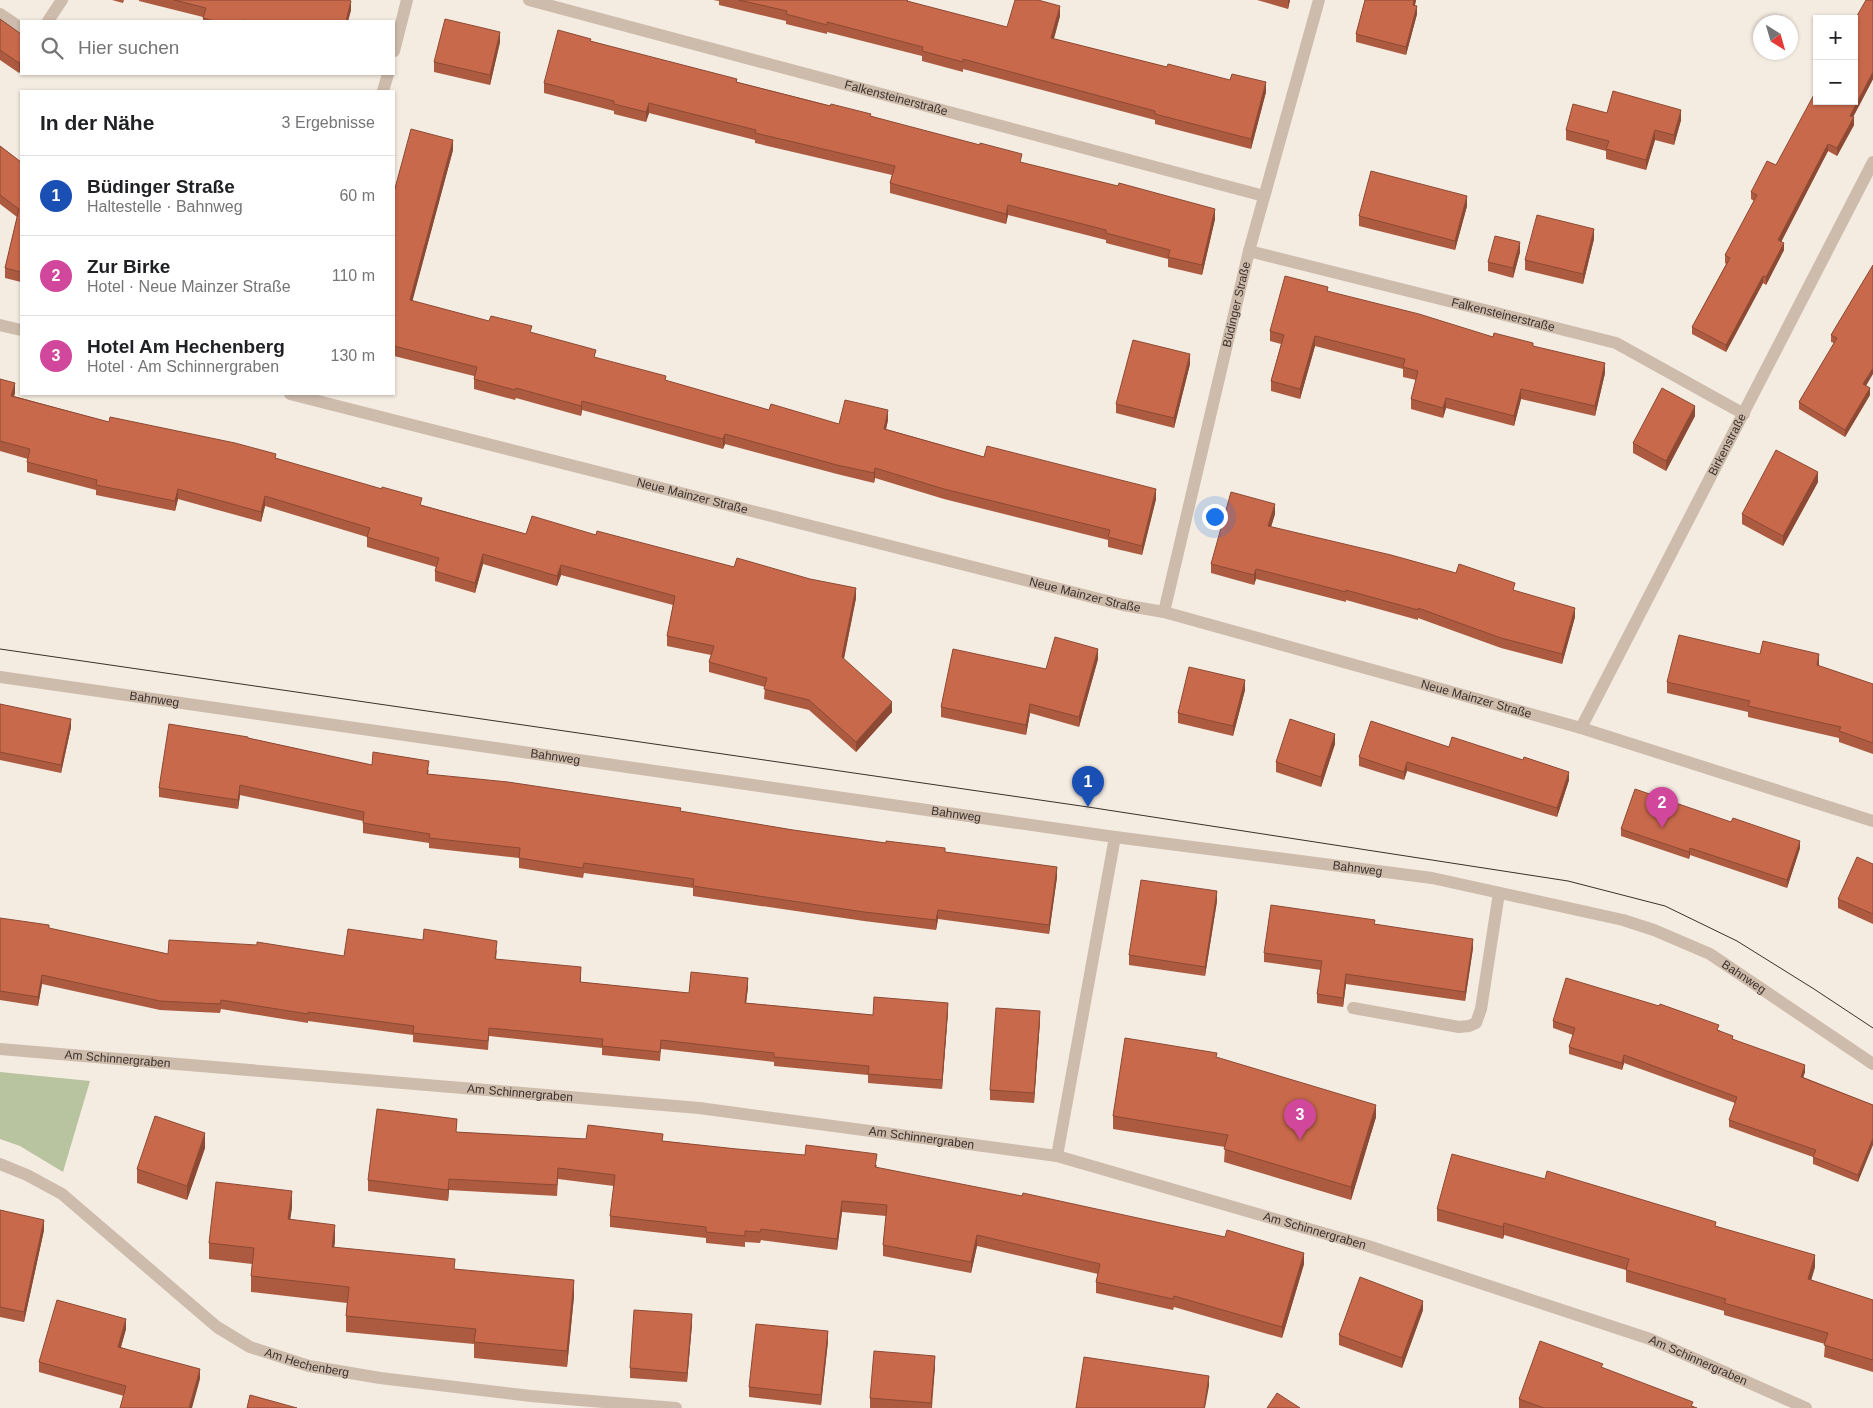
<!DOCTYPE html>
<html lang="de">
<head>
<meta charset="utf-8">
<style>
	body { margin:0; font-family:Helvetica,sans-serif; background:#f6f6f6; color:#202124 }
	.controls { position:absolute; right:15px; top:15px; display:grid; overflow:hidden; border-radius:0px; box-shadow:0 1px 4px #0004 }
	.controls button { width:45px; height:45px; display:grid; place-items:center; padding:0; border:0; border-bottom:1px solid #e0e0e0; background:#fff; color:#202124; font:25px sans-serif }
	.compass { position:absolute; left:1753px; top:15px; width:45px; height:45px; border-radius:50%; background:#fff; box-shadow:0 1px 4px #0004; rotate:143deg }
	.you { position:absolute; left:1214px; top:516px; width:18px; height:18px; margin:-12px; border:4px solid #fff; border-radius:50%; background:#1a73e8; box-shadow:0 0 0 8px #1a73e833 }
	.badge { display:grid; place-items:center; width:32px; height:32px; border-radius:50%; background:#7c3aed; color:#fff; font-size:16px; font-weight:700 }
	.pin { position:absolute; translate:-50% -41px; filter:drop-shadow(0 1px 2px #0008) }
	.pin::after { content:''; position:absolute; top:26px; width:18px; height:15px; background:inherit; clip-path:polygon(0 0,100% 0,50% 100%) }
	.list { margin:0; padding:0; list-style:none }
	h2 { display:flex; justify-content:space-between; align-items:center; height:65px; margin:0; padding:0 20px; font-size:21px }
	h2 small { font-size:16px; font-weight:400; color:#757577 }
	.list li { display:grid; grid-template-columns:32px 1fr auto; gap:15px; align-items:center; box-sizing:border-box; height:80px; padding:0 20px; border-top:1px solid #e0e0e0 }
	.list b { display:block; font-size:19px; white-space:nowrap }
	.list p { margin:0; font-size:16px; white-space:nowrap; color:#757577 }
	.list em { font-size:16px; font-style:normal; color:#757577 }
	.icon { flex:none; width:28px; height:28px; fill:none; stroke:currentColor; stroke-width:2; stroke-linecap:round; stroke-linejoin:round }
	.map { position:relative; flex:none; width:1873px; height:1408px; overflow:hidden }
	.search { position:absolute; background:#fff; box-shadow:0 1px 4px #0004; left:20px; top:20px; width:375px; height:55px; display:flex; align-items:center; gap:12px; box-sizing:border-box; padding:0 18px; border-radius:0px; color:#757577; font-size:19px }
	.panel { position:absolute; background:#fff; box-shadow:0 1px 4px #0004; left:20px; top:90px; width:375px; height:305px; border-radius:0px }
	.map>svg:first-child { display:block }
	.green { fill:#b8c4a0 }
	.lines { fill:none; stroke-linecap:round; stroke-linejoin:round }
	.service { stroke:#cdbbac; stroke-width:12 }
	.minor { stroke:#cdbbac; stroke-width:12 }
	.tram { stroke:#3b302b; stroke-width:1 }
	.wall { fill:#ac5a40 }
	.shaded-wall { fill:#8c4a34 }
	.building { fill:#c8694b; stroke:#8c4a34 }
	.labels { text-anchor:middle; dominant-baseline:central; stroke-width:4.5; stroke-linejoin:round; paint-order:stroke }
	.street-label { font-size:12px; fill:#3b302b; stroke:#fbf5ee }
</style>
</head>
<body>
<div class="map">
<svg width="1873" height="1408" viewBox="0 0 1873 1408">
	<rect width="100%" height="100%" fill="#f4ebe1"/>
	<path class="green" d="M0,1072L90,1081L63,1172L20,1146L0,1139Z"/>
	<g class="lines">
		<path class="service" d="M0,14L21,28
			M48,21L62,0
			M1353,1008L1459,1027L1469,1026L1476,1023L1481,1009L1499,893"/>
		<g class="minor">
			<path id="s1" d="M529,0L1264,196"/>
			<path d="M394,51L407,0"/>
			<path d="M383,91L388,74"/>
			<path id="s2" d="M1249,251L1616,343L1744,414"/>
			<path d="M0,325L21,330"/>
			<path id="s3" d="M290,394L1123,605L1164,612L1581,728L1873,821"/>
			<path id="s4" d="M1164,612L1249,251L1319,0"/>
			<path id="s5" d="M0,677L1115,837L1432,878L1623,920L1654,930L1710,954L1873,1064"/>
			<path id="s6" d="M1581,728L1873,162"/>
			<path id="s7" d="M0,1049L699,1108L1057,1156L1368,1246L1650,1339L1806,1408"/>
			<path d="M1057,1156L1115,837"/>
			<path id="s8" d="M0,1164L27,1175L62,1194L217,1327L250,1347L309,1366L380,1378L531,1396L676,1408"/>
		</g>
		<path class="tram" d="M0,649L1088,807L1568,881L1665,906L1737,941L1814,989L1873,1028"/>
	</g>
	<path class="wall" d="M112,0H124L123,3Z
		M139,0H349L351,10L348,21H203V17L139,1Z
		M713,0H908V2L1007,27L1060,16L1054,39L1266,92L1251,149L1155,124V120L963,69V72L922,61V56L827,32V34L786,24V21L719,5V1Z
		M1257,0H1290L1288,9Z
		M1365,0H1416L1415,5L1417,14L1406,55L1356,42V34Z
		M1873,0V79L1853,117L1854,125L1837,156L1828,151L1781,242L1784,250L1766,285L1763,283L1726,352L1692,334V327L1726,264L1725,263V255L1754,201L1751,199V192L1776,165Z
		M0,19L21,34V69L19,73L0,60Z
		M591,41L737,82L871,116L1022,163L1215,219L1202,275L1168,267V259L1106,243V240L1008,215L1006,224L890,193V183L892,175L755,143V140L649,113L646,122L614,114V111L544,93V83Z
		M500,42L490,85L434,72V62Z
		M1607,113L1681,120L1674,145L1655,140L1646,170L1606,159V151L1566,140V130Z
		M0,146L21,162V282L5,278V268L17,217L0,204Z
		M453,150L412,301L532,333L596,358L666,381L769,410L839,424L888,420L886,429L984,457L1156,499L1142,555L1108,547V540L944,499L875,478L874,483L837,474L725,444L723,449L582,410L581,416L516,398L515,400L474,389V376L394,356V192Z
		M1467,206L1455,250L1359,226V216Z
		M1594,239L1583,284L1525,270V260Z
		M1520,252L1513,278L1488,271V262Z
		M1873,265L1866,386L1870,395L1845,437L1799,409V402L1834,343L1831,342V335Z
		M1328,292L1493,337L1533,346L1605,373L1595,416L1521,399L1514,426L1446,408L1443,418L1411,409V399L1416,380L1403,377V369L1315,346L1300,399L1271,391V381L1281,344L1270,341V331Z
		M1190,364L1174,428L1116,413V404Z
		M0,379L15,393L14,396L109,422L276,458L422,505L526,534L596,535L734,567L856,598L844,659L892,712L856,752L809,710L764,699L765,687L709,672V662L711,655L667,646V636L673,605L561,575L557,586L483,564L475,593L435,581V571L436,567L367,547V537L265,506L261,522L178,499L175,511L96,495V490L27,472V462L28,459L0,451Z
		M1695,416L1666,471L1633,453V443Z
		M1818,482L1783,546L1742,524V514Z
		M1275,514L1271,527L1515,591L1575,617L1562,664L1501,648L1418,618V620L1346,600V602L1256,579L1254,585L1211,573V564Z
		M1760,654L1819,666L1873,684V754L1839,742V738L1748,717V712L1667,693V682Z
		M1098,659L1079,727L1030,713L1026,735L941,717V707L1046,669Z
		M1245,690L1233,736L1178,723V713Z
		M0,704L71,727L61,773L0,760Z
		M248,738L372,765L429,770L428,774L681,812L793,830L945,852L1057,877L1049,934L938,919L936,930L864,921L693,896V888L584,873L583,878L519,868V858L429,848V843L363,833V821L240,795L238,809L159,797V788Z
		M1335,744L1321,787L1276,772V762Z
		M1449,747L1569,780L1557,817L1407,771L1404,780L1359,766V757Z
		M1731,822L1800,848L1787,888L1690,855L1689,859L1621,836V829Z
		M1873,864V924L1838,908V899Z
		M1217,901L1205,976L1129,965V955Z
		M0,918L168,954L344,956L497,950L496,959L581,976V982L689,993L748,987L746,1003L873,1015L948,1012L942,1089L868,1083V1075L774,1066V1062L661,1049L660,1061L602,1055V1048L489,1036L488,1050L413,1042V1035L308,1021V1023L221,1009L220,1013L160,1010L42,984L38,1006L0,1000Z
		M1375,924L1473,948L1465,1001L1346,984L1343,1007L1317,1003V994L1321,970L1264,962V953Z
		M1040,1021L1034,1103L990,1100V1090Z
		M1553,1021L1719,1030L1733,1039L1805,1072L1803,1077L1873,1105L1858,1182L1813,1164V1157L1729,1127V1120L1735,1103L1624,1063L1622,1070L1569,1054V1047L1573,1035L1553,1028Z
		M1217,1058L1376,1117L1351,1200L1224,1162L1225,1147L1113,1129V1116Z
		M457,1132L586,1139L663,1141L877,1165L876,1168L1304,1264L1282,1338L1174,1307L1173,1310L1096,1293V1282L1098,1274L977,1246L971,1273L883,1256V1245L886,1216L842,1212L837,1250L761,1240L760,1243L745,1242V1247L706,1243V1238L610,1227V1216L614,1186L558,1179L557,1196L449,1190L448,1201L368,1191V1180Z
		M205,1148L187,1200L137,1183V1169Z
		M292,1207L290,1219L335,1241L334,1247L455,1269L574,1296L567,1367L474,1358V1344L346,1332V1316L347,1303L251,1292V1276L252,1264L209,1259V1243Z
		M1437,1209L1716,1226L1815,1267L1811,1280L1873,1300V1372L1824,1357L1825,1344L1724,1315V1311L1626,1282V1270L1504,1235L1503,1239L1437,1221Z
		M0,1210L44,1230L24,1322L0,1317Z
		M1423,1310L1402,1368L1339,1345V1335Z
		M692,1324L687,1382L630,1378V1368Z
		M126,1329L121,1347L200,1379L124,1396L39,1372V1362Z
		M828,1341L821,1405L749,1397V1387Z
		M935,1366L932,1408H870V1398Z
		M1603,1368L1693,1406L1697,1408H1519V1399Z"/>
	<path class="shaded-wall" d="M1288,0H1290L1288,9Z
		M1414,0H1416L1413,13V5Z
		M351,1V10L348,21H346Z
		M1060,6V16L1051,48V38Z
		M1417,6V14L1406,55V47Z
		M500,32V42L490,85V75Z
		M21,60V69L19,73V63Z
		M1873,72V79L1850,123V116Z
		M1266,82V92L1251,149V139Z
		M649,103V113L646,122V112Z
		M1681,110V120L1674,145V135Z
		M1854,117V125L1837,156V148Z
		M1655,130V140L1646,170V160Z
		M453,140V150L410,310V300Z
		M1828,144V151L1778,248V240Z
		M1467,196V206L1455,250V241Z
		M1008,205V215L1006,224V214Z
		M1215,209V219L1202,275V265Z
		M1594,229V239L1583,284V274Z
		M1520,242V252L1513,278V268Z
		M1784,243V250L1766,285V277Z
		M1763,276V283L1726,352V345Z
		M1315,336V346L1300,399V389Z
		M1190,354V364L1174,428V418Z
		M1605,363V373L1595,416V406Z
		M1873,368V374L1863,391V384Z
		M15,383V393L11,406V396Z
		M1870,388V395L1845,437V430Z
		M1521,389V399L1514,426V416Z
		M1446,398V408L1443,418V408Z
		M582,401V410L581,416V406Z
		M1695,406V416L1666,471V461Z
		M888,410V420L884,438V429Z
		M725,434V444L723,449V439Z
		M875,468V478L874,483V473Z
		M1818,472V482L1783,546V536Z
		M178,489V499L175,511V501Z
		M1156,489V499L1142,555V546Z
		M265,496V506L261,522V512Z
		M1275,504V514L1268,536V526Z
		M483,554V564L475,593V583Z
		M561,565V575L557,586V576Z
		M1256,569V579L1254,585V575Z
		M856,588V598L842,667V657Z
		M1575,608V617L1562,664V654Z
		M1098,649V659L1079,727V717Z
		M1819,654V665L1817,676V665Z
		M1245,680V690L1233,736V726Z
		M892,702V712L856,752V742Z
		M1030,704V713L1026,735V725Z
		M71,719V727L61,773V765Z
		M1335,734V744L1321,787V777Z
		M1407,762V771L1404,780V772Z
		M1569,772V780L1557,817V808Z
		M240,785V795L238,809V800Z
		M1800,841V848L1787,888V880Z
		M1690,848V855L1689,859V852Z
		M1057,867V877L1049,934V925Z
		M1217,891V901L1205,976V967Z
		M938,910V919L936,930V920Z
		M1473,939V948L1465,1001V992Z
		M1346,974V984L1343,1007V998Z
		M42,975V984L38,1006V997Z
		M748,978V987L745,1012V1003Z
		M948,1003V1012L942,1089V1080Z
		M1040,1011V1021L1034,1103V1093Z
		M1624,1055V1063L1622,1070V1063Z
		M1805,1065V1072L1801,1084V1077Z
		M1376,1105V1117L1351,1200V1187Z
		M205,1133V1148L187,1200V1186Z
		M1873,1138V1145L1858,1182V1175Z
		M449,1179V1190L448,1201V1190Z
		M292,1191V1207L288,1235V1219Z
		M842,1201V1212L837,1250V1239Z
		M44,1220V1230L24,1322V1312Z
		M1504,1223V1235L1503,1239V1227Z
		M335,1225V1241L332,1263V1247Z
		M977,1235V1246L971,1273V1262Z
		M1304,1253V1264L1282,1338V1327Z
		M1815,1255V1267L1808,1291V1279Z
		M574,1280V1296L567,1367V1351Z
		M1423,1301V1310L1402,1368V1358Z
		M692,1314V1324L687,1382V1373Z
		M126,1319V1329L118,1357V1347Z
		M828,1331V1341L821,1405V1395Z
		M935,1356V1366L931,1408V1403Z
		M200,1369V1379L192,1408H189Z
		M1209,1376V1386L1205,1408H1204Z"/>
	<path class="building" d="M174,0H349L351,1L346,21H248L242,20L241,21H214L203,18L206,8Z
		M739,0H907V1L1007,27L1015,0H1038L1060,6L1051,38L1167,67L1168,64L1230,80L1232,74L1266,82L1251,139L1155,114V111L963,59V62L922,51L923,47L827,22V25L786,14L787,11Z
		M1365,0H1414L1413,5L1417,6L1406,47L1356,34Z
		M1866,0H1873V72L1850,116L1854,117L1837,148L1828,144L1778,240L1784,243L1766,277L1763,276L1726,345L1692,327L1730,258L1725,255L1757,195L1751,192L1767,161L1776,165L1817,89V101H1854V21Z
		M0,19L21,34V60L19,63L0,50Z
		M445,19L500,32L490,75L434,62Z
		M558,30L591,39L590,41L737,79L736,82L830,106L831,104L871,114L870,116L980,145V143L1022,154L1020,162L1118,186L1119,183L1215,209L1202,265L1168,257L1170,250L1106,233V230L1008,205L1006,214L890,183L895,166L755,133L756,130L649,103L646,112L614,104V101L544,83Z
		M1613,91L1681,110L1674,135L1655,130L1646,160L1606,149L1609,141L1566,130L1573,104L1607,113Z
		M411,129L453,140L410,300L489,321L491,316L532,326L530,332L596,350L594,357L666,376L665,380L769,410L771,404L839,424L845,400L888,410L884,429L984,457L987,446L1156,489L1142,546L1108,537L1110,530L944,489L875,468L874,473L837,465L725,434L723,439L582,401L581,406L516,388L515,390L474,379L477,367L394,346V192Z
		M0,146L21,162V272L5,268L19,209L0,195Z
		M1371,171L1467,196L1455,241L1359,216Z
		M1537,215L1594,229L1583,274L1525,260Z
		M1495,236L1520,242L1513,268L1488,262Z
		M1873,265V368L1863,384L1870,388L1845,430L1799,402L1837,338L1831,335Z
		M1285,276L1328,287L1327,291L1419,314L1493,337L1494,333L1533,343V346L1605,363L1595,406L1521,389L1514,416L1446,398L1443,408L1411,399L1418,371L1403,367L1405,359L1315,336L1300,389L1271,381L1284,335L1270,331Z
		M1133,340L1190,354L1174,418L1116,404Z
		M0,379L15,383L11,396L109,422L110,417L235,443L276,454L275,458L382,489V487L422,498L420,505L526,534L532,516L596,535L597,531L734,567L737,558L810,579L856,588L842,657L892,702L856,742L809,700L764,689L767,678L709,662L714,646L667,636L675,596L561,565L557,576L483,554L475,583L435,571L439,558L367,537L370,528L265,496L261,512L178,489L175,501L96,485L97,480L27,462L30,449L0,441Z
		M1662,388L1695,406L1666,461L1633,443Z
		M1776,450L1818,472L1783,536L1742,514Z
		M1231,492L1275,504L1268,526L1391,555L1456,573L1459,564L1515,583L1513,590L1575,608L1562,654L1501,638L1418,608V610L1346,590V592L1256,569L1254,575L1211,564Z
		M1679,635L1760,654L1763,641L1819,654L1817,665L1873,684V743L1839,731L1841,727L1748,706L1750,701L1667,682Z
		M1055,637L1098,649L1079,717L1030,704L1026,725L941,707L953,649L1046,669Z
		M1189,667L1245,680L1233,726L1178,713Z
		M0,704L71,719L61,765L0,752Z
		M1290,719L1335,734L1321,777L1276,762Z
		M1371,721L1449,747L1452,737L1523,760L1524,757L1569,772L1557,808L1407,762L1404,772L1359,757Z
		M169,724L248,737V738L372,765L373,752L429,761L427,774L508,782L681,808L680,811L793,830L886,843V841L945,848V852L1057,867L1049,925L938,910L936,920L864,912L693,886L694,879L584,863L583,868L519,858L520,848L429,838L430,834L363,823L364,812L240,785L238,800L159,788Z
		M1635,789L1731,822L1733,818L1800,841L1787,880L1690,848L1689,852L1621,829Z
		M1857,857L1873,864V914L1838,899Z
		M1141,880L1217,891L1205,967L1129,955Z
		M1271,905L1375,920L1374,924L1473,939L1465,992L1346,974L1343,998L1317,994L1322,961L1264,953Z
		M0,918L49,925V928L168,954L169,940L257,945V942L344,956L348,929L423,940L424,929L497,941L495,959L581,967L580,982L689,993L691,972L748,978L745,1003L873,1015L874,997L948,1003L942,1080L868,1074L869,1066L774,1057V1053L661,1040L660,1052L602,1046L603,1039L489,1028L488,1041L413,1033L414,1026L308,1012V1014L221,1000L220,1004L160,1001L42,975L38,997L0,991Z
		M1566,978L1659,1006L1660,1004L1719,1025L1717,1030L1733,1036L1732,1039L1805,1065L1801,1077L1873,1105V1138L1858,1175L1813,1157L1816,1150L1729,1120L1737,1097L1624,1055L1622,1063L1569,1047L1575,1028L1553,1021Z
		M996,1008L1040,1011L1034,1093L990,1090Z
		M1125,1038L1217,1053L1216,1057L1376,1105L1351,1187L1224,1149L1228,1135L1113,1116Z
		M377,1109L457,1119L456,1132L586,1139L588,1125L663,1134L662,1141L737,1149L805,1155L806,1145L877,1154L875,1167L1022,1196L1023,1193L1225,1237L1227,1230L1304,1253L1282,1327L1174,1296L1173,1299L1096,1282L1100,1264L977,1235L971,1262L883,1245L887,1205L842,1201L837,1239L761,1229L760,1232L745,1231V1236L706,1232V1227L610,1216L615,1175L558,1168L557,1185L449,1179L448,1190L368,1180Z
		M155,1116L205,1133L187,1186L137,1169Z
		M1452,1154L1545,1179L1547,1171L1716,1222L1715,1226L1815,1255L1808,1279L1873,1300V1360L1824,1345L1828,1333L1724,1303L1726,1299L1626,1270L1629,1259L1504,1223L1503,1227L1437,1209Z
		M216,1182L292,1191L288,1219L335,1225L332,1247L455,1259L454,1269L574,1280L567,1351L474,1342L476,1329L346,1316L349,1287L251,1276L254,1248L209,1243Z
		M0,1210L44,1220L24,1312L0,1307Z
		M1360,1277L1423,1301L1402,1358L1339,1335Z
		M57,1300L126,1319L118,1347L200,1369L189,1408H120L126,1386L39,1362Z
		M634,1310L692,1314L687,1373L630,1368Z
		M756,1324L828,1331L821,1395L749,1387Z
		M1540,1341L1603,1364L1601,1367L1693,1402L1691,1406L1697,1408H1544L1519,1399Z
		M874,1351L935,1356L931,1403L870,1398Z
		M1084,1357L1209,1376L1204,1408H1076Z
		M1277,1393L1300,1408H1267Z
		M250,1395L297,1408H247Z"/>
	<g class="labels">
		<g class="street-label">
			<text stroke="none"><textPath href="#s1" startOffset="380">Falkensteinerstraße</textPath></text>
			<text stroke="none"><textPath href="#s4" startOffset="316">Büdinger Straße</textPath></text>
			<text stroke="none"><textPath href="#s2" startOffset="262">Falkensteinerstraße</textPath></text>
			<text stroke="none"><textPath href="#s6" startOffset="319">Birkenstraße</textPath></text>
			<text stroke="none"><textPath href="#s3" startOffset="415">Neue Mainzer Straße</textPath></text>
			<text stroke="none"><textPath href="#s3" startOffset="820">Neue Mainzer Straße</textPath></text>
			<text stroke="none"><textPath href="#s5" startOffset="156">Bahnweg</textPath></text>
			<text stroke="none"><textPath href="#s3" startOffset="1225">Neue Mainzer Straße</textPath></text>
			<text stroke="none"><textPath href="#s5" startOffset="561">Bahnweg</textPath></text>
			<text stroke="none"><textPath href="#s5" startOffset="966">Bahnweg</textPath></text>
			<text stroke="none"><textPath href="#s5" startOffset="1371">Bahnweg</textPath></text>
			<text stroke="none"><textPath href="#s5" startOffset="1776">Bahnweg</textPath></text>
			<text stroke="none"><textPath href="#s7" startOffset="118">Am Schinnergraben</textPath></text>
			<text stroke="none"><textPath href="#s7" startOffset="522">Am Schinnergraben</textPath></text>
			<text stroke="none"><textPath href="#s7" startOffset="926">Am Schinnergraben</textPath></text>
			<text stroke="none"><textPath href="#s7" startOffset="1331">Am Schinnergraben</textPath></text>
			<text stroke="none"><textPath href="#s7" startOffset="1736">Am Schinnergraben</textPath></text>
			<text stroke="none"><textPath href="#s8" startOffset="371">Am Hechenberg</textPath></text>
		</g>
	</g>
</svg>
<div class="controls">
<button>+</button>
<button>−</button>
</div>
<svg class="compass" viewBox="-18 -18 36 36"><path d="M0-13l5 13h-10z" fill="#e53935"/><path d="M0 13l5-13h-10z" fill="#757577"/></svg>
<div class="you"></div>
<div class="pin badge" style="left:1088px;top:807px;background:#1a4fb4">1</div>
<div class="pin badge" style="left:1662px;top:828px;background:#d1479c">2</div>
<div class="pin badge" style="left:1300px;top:1140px;background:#d1479c">3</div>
<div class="search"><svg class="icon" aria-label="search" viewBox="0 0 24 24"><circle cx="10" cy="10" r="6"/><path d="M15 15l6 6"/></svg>Hier suchen</div>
<section class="panel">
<h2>In der Nähe<small>3 Ergebnisse</small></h2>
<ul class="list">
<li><span class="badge" style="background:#1a4fb4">1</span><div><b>Büdinger Straße</b><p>Haltestelle · Bahnweg</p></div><em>60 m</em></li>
<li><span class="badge" style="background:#d1479c">2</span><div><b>Zur Birke</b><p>Hotel · Neue Mainzer Straße</p></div><em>110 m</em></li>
<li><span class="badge" style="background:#d1479c">3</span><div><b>Hotel Am Hechenberg</b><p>Hotel · Am Schinnergraben</p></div><em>130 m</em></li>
</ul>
</section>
</div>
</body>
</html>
